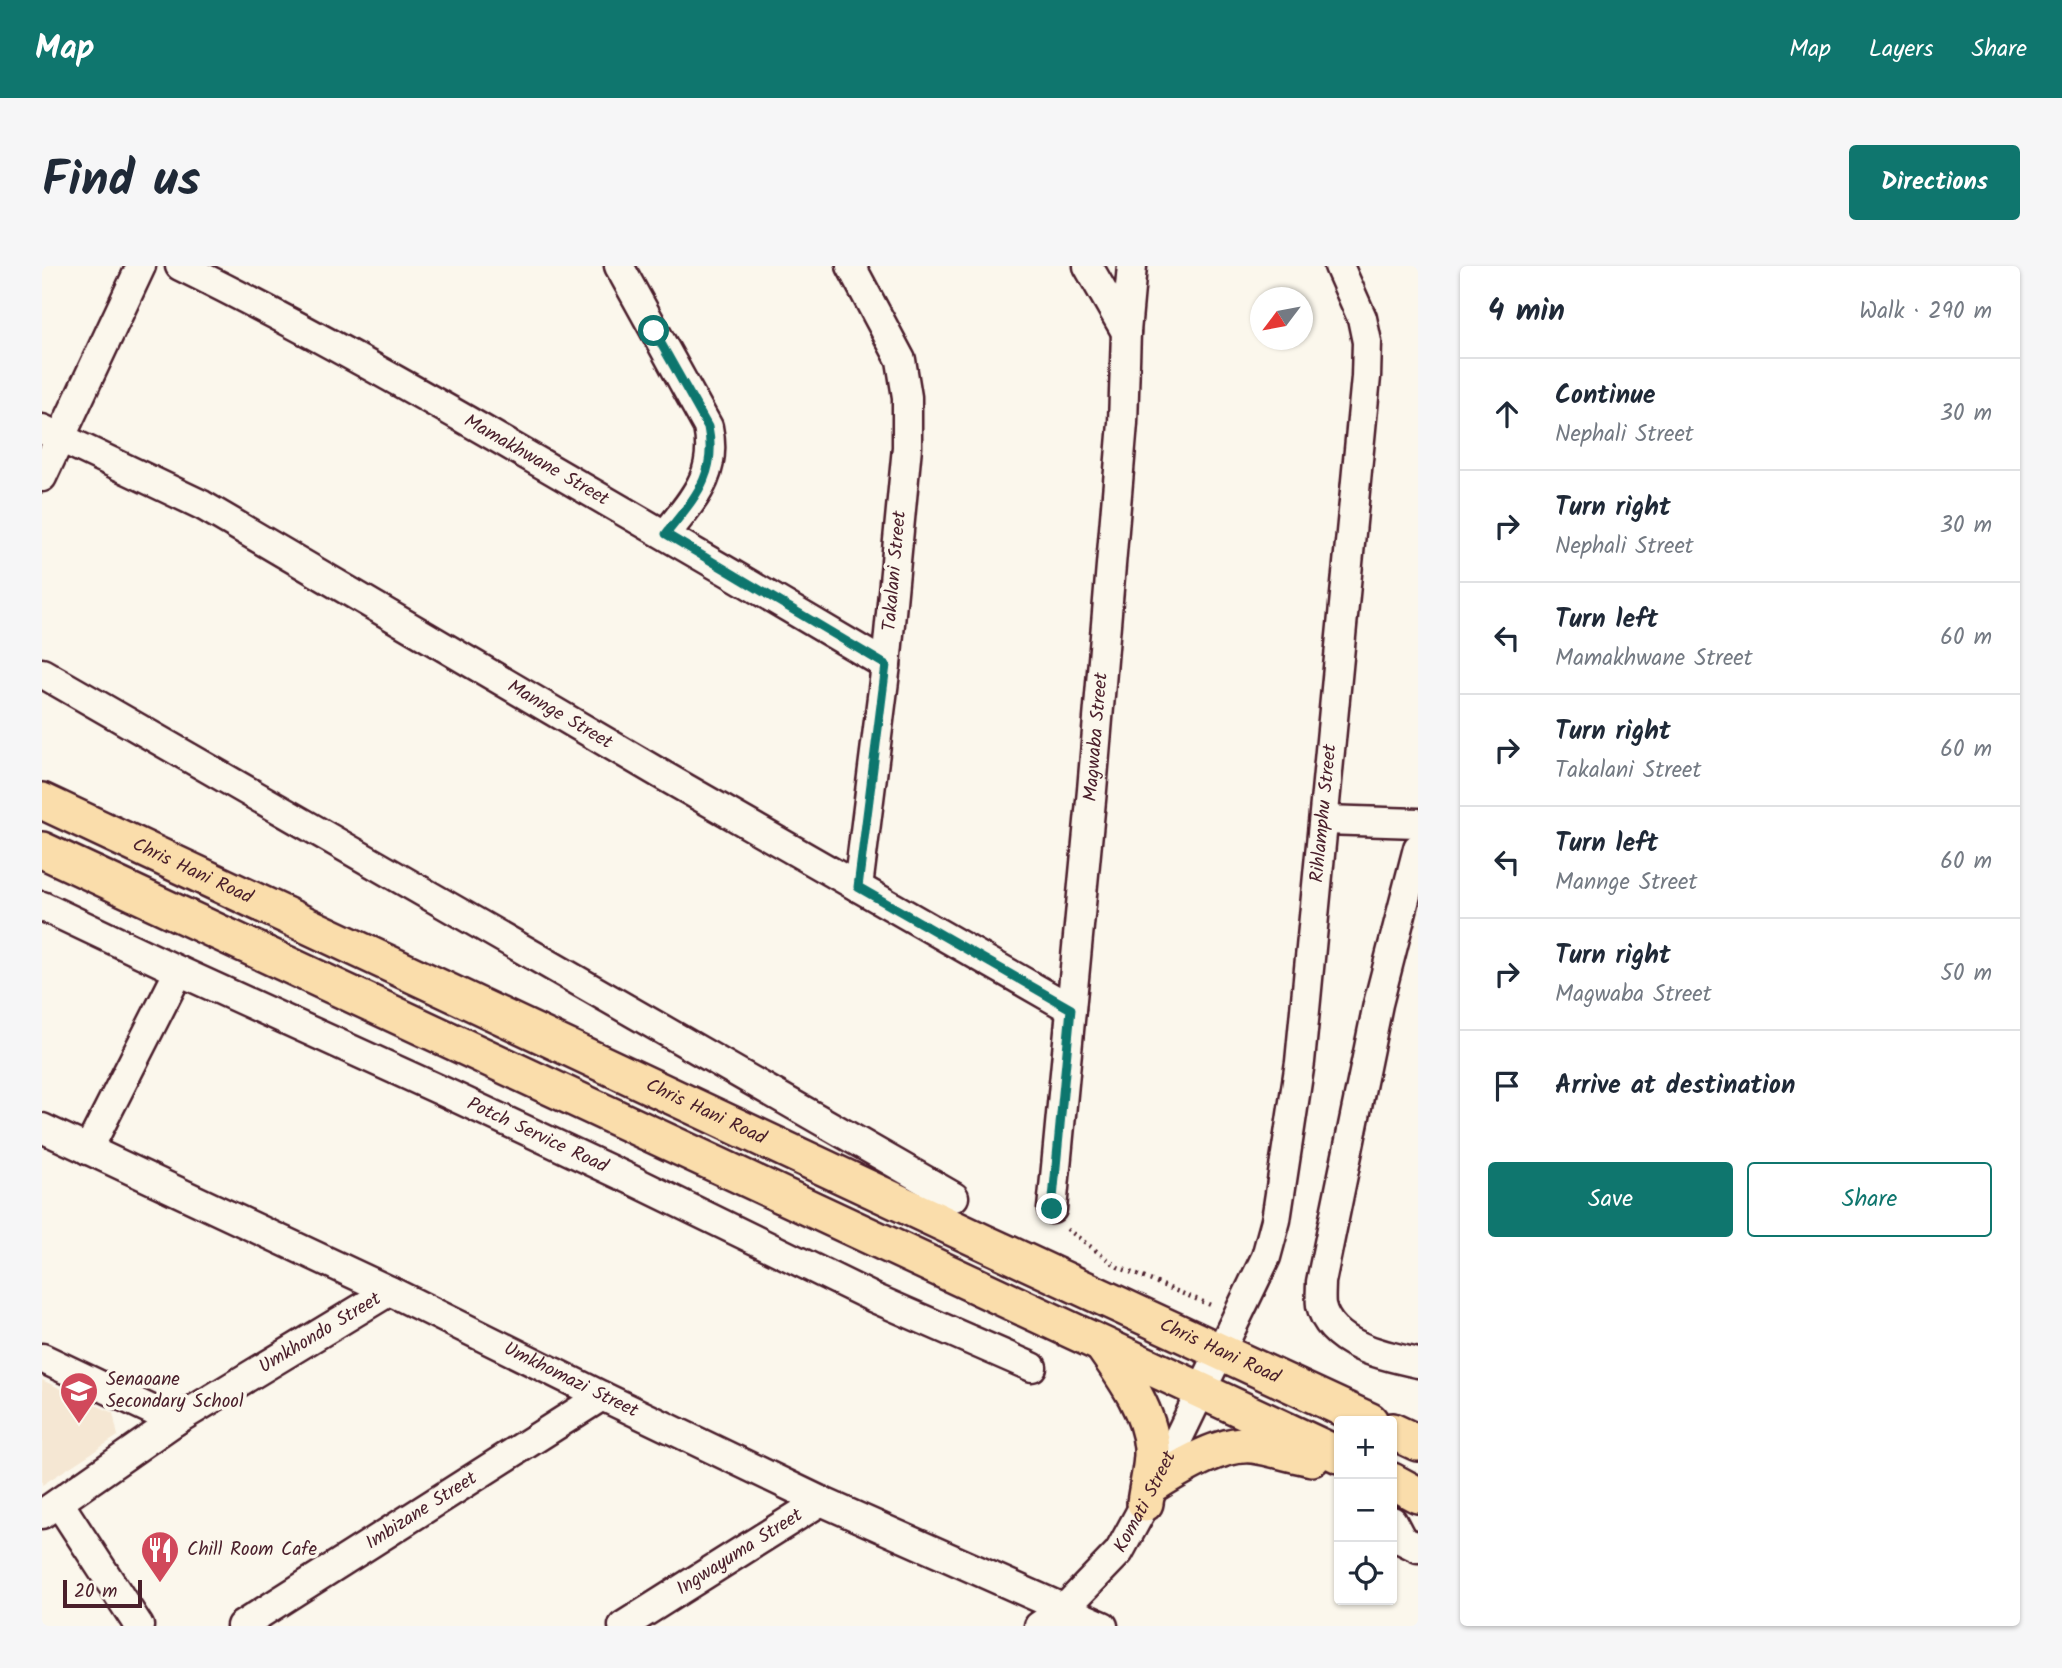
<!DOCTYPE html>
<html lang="en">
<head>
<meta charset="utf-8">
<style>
	body { margin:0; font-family:Kalam,sans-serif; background:#f6f6f7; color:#1f2937 }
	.controls { position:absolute; right:21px; bottom:21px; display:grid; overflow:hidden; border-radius:7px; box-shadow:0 2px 5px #0004 }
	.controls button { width:63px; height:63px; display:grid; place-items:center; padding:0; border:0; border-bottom:2px solid #e0e1e3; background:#fff; color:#1f2937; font:35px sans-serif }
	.compass { position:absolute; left:1208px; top:21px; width:63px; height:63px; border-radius:50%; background:#fff; box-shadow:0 2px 5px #0004; rotate:238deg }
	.scale { position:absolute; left:21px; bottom:18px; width:79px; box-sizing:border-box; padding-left:7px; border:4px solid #4a1f2b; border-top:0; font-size:19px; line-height:24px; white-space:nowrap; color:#4a1f2b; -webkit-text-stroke:5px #fbf7ec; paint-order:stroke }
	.stop { position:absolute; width:21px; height:21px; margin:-16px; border:5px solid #0f766e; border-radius:50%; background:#fff }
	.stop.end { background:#0f766e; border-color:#fff; box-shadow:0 2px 7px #0008 }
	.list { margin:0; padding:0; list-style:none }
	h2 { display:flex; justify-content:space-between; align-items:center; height:91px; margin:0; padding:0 28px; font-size:30px }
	h2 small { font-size:23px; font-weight:400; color:#747a83 }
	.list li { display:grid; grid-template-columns:46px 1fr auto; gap:21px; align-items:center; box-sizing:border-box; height:112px; padding:0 28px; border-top:2px solid #e0e1e3 }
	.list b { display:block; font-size:26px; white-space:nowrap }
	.list p { margin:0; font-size:23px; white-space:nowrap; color:#747a83 }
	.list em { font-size:23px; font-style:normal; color:#747a83 }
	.actions { display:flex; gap:14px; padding:21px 28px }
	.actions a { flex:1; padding:16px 0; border:2px solid #0f766e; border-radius:7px; text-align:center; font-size:24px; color:#0f766e }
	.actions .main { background:#0f766e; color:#fff }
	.icon { flex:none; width:38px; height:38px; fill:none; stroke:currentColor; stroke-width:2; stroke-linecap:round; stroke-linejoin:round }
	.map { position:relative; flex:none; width:1376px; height:1360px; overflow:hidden; border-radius:7px }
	header { display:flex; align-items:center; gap:42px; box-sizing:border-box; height:98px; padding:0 35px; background:#0f766e; color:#fff }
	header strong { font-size:33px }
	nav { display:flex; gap:38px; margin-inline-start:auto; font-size:24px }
	.intro { display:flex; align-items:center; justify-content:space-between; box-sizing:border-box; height:168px; padding:0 42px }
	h1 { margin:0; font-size:49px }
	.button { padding:18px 32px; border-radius:7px; background:#0f766e; color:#fff; font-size:24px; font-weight:700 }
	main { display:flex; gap:42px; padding:0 42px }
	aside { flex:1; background:#fff; border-radius:7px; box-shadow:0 2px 5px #0004 }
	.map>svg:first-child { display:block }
	.built { fill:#f5e7d3 }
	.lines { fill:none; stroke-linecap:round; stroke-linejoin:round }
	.minor-casing { stroke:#4a1f2b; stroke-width:33 }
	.major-casing { stroke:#4a1f2b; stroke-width:40 }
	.path { stroke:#4a1f2b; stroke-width:4.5; stroke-dasharray:2 5; stroke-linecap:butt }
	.minor { stroke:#fbf7ec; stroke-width:28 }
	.major { stroke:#faddab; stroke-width:35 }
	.route { stroke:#0f766e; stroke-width:9 }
	.labels { text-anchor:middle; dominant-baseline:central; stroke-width:7; stroke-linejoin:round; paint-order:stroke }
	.street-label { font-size:19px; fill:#4a1f2b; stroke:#fbf7ec }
	.poi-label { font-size:19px; fill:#4a1f2b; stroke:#fbf7ec; text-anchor:start }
</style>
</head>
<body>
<header>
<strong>Map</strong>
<nav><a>Map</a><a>Layers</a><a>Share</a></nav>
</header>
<div class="intro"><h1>Find us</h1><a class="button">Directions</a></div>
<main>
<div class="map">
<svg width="1376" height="1360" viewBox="0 0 1376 1360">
	<rect width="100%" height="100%" fill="#fbf7ec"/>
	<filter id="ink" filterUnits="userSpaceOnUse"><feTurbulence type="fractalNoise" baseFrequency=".0143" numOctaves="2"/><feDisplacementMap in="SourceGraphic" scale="14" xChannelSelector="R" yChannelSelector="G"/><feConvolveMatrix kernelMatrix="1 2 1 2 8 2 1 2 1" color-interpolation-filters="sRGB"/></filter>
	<g filter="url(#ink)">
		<path class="built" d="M0,1114L71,1147L76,1170L0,1219Z"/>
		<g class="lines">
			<defs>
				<g id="minor">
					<path id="s1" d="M138,0C249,54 357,115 464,177C591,250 718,324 844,399"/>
					<path d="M577,0L666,161C676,209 651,233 624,268"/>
					<path d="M809,0L859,94L865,131V181L844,399L816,621"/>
					<path d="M1046,0L1084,66"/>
					<path id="s2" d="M0,163L160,239L622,510L1029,743"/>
					<path d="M0,211L99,0"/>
					<path d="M0,407L912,931"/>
					<path d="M1282,554L1376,557"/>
					<path d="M1376,582L1336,738L1279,1016C1279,1023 1278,1032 1279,1039C1288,1079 1342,1090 1376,1097"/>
					<path id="s3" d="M0,640L137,705L398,824L590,914L832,1032L990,1101"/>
					<path id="s4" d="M0,862L348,1025L560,1130L779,1235L1061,1360"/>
					<path d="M46,884L137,705"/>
					<path id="s5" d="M1010,943L1050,524L1081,157L1084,66L1090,0"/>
					<path d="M0,1092L133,1155"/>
					<path d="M17,1237L97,1360"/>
					<path id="s6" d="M0,1248L133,1155L348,1025"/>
					<path d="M1350,1255L1360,1274L1376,1282"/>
					<path id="s7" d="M199,1360L560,1130"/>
					<path id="s8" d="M581,1360L779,1235"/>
					<path id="s9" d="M997,1360L1023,1342L1077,1286L1115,1216L1224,991L1234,954L1258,796L1324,111L1325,76L1320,52L1297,0"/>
				</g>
				<g id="major">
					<path id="s10" d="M0,535L941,976L1328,1155"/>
					<path d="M0,584L1297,1189"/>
					<path d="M1060,1079C1081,1109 1107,1144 1110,1182C1111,1200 1105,1220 1103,1237"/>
					<path d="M1350,1165L1376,1177"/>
					<path d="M1350,1215L1376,1229"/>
					<path d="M1115,1216C1141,1200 1180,1176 1211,1179C1230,1182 1250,1188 1270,1192"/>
				</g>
			</defs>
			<use href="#minor" class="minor-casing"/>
			<use href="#major" class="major-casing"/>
			<path class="path" d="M1025,963L1076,1001L1171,1040"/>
			<use href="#minor" class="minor"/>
			<use href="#major" class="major"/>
		</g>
	</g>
	<g class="lines" filter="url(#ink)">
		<path class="route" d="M612,65L666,161C676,210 651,233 624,268L844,399L816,621L1029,743L1010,943"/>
	</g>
	<defs>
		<symbol id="school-pin" viewBox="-11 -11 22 30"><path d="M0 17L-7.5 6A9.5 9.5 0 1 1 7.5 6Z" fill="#d1495b" stroke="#fbf7ec"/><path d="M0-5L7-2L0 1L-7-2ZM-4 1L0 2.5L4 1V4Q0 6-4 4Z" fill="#fff"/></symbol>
		<symbol id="restaurant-pin" viewBox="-11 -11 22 30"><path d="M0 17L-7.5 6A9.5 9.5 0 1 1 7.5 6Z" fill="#d1495b" stroke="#fbf7ec"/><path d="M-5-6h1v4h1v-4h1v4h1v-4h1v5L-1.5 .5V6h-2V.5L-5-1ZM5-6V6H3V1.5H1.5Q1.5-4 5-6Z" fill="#fff"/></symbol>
	</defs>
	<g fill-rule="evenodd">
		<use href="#school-pin" x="15" y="1103" width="44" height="60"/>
		<use href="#restaurant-pin" x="96" y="1262" width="44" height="60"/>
	</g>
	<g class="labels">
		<g class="street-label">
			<text stroke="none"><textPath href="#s1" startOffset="406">Mamakhwane Street</textPath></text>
			<text transform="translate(853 305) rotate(-85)">Takalani Street</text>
			<text stroke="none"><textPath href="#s2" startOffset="592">Mannge Street</textPath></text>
			<text stroke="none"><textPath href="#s5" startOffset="474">Magwaba Street</textPath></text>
			<text stroke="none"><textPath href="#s9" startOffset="887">Rihlamphu Street</textPath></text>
			<text stroke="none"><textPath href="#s10" startOffset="166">Chris Hani Road</textPath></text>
			<text stroke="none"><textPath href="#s10" startOffset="733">Chris Hani Road</textPath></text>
			<text stroke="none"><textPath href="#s3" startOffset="546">Potch Service Road</textPath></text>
			<text stroke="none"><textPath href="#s6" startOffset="332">Umkhondo Street</textPath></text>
			<text stroke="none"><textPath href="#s10" startOffset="1300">Chris Hani Road</textPath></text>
			<text stroke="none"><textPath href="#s4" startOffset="586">Umkhomazi Street</textPath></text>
			<text stroke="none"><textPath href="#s9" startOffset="166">Komati Street</textPath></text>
			<text stroke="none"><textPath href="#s7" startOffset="214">Imbizane Street</textPath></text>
			<text stroke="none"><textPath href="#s8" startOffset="138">Ingwayuma Street</textPath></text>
		</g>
		<g class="poi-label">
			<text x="64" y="1114">Senaoane<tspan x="64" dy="22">Secondary School</tspan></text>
			<text x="145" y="1284">Chill Room Cafe</text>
		</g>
	</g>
</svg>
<div class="controls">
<button>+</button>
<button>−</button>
<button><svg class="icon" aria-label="locate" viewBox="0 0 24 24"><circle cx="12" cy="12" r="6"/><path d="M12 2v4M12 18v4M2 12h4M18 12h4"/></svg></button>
</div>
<svg class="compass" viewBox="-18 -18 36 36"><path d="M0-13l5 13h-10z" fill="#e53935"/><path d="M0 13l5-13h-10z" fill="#747a83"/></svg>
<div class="scale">20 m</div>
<div class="stop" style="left:612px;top:65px"></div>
<div class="stop end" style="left:1010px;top:943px"></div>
</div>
<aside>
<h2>4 min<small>Walk · 290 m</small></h2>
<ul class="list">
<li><svg class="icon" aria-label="ahead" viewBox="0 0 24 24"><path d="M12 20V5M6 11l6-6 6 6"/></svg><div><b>Continue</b><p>Nephali Street</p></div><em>30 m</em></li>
<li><svg class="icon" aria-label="right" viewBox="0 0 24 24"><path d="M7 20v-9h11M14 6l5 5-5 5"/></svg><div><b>Turn right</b><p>Nephali Street</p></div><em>30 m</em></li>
<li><svg class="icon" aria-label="left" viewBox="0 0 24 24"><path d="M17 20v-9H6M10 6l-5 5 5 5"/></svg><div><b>Turn left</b><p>Mamakhwane Street</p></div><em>60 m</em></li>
<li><svg class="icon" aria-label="right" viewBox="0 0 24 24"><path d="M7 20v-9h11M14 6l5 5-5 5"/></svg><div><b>Turn right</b><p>Takalani Street</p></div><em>60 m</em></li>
<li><svg class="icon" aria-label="left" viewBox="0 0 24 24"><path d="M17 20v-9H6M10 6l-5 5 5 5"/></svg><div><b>Turn left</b><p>Mannge Street</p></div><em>60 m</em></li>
<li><svg class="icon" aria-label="right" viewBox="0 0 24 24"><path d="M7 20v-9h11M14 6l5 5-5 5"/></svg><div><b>Turn right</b><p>Magwaba Street</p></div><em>50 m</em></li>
<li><svg class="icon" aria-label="arrive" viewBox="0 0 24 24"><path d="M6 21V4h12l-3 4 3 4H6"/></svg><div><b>Arrive at destination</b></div></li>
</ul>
<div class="actions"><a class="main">Save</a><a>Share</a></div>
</aside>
</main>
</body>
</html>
